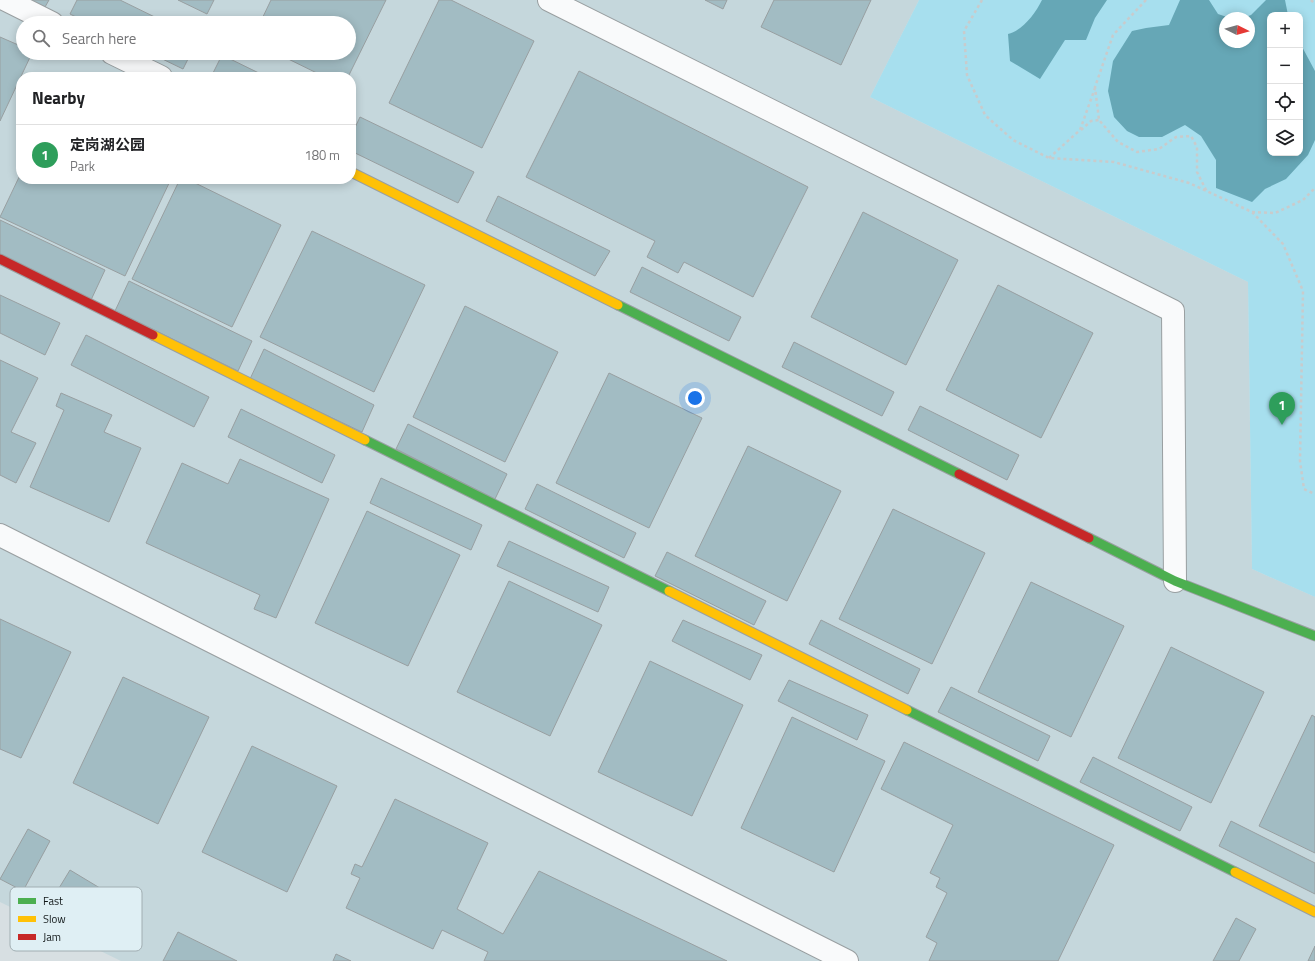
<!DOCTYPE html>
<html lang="en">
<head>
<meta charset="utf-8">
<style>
	body { margin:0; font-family:"Titillium Web","Noto Sans SC",sans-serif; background:#f6f6f6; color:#202124 }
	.controls { position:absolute; right:12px; top:12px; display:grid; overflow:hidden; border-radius:8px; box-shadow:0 2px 10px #0003 }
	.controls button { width:36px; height:36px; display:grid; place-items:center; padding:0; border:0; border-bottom:1px solid #e0e0e0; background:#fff; color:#202124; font:20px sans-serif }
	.compass { position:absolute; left:1219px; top:12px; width:36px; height:36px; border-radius:50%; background:#fff; box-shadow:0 2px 10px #0003; rotate:95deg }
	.you { position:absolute; left:695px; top:398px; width:14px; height:14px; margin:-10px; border:3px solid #fff; border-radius:50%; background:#1a73e8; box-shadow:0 0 0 6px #1a73e833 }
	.badge { display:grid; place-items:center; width:26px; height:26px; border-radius:50%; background:#d93025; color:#fff; font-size:13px; font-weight:700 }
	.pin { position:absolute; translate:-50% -33px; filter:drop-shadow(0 1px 2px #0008) }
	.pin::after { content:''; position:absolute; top:21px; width:14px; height:12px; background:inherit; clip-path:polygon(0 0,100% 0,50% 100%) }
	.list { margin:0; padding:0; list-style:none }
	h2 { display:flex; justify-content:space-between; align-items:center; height:52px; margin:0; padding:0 16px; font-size:17px }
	h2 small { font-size:13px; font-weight:400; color:#757577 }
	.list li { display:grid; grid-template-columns:26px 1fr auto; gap:12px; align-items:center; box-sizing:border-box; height:60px; padding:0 16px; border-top:1px solid #e0e0e0 }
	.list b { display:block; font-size:15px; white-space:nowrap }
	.list p { margin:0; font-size:13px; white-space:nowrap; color:#757577 }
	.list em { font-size:13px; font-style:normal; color:#757577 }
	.icon { flex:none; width:22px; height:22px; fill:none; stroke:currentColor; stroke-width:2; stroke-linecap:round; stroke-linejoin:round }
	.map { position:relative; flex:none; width:1315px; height:961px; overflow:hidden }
	.search { position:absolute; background:#fff; box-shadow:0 2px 10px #0003; left:16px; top:16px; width:340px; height:44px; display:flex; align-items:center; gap:10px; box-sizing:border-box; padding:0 14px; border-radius:22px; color:#757577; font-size:15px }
	.panel { position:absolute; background:#fff; box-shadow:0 2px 10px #0003; left:16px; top:72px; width:340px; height:112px; border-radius:16px }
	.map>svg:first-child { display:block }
	.built { fill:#c5d7dc; fill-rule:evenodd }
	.green { fill:#a7dfee; fill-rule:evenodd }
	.water { fill:#66a7b6 }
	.building { fill:#a2bcc3; stroke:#989fa1 }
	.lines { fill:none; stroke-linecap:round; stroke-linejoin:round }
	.street-casing { stroke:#999fa1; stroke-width:24 }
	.fast-casing { stroke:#999fa1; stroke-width:11 }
	.slow-casing { stroke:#999fa1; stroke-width:11 }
	.jam-casing { stroke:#999fa1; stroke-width:11 }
	.path { stroke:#c9cbcc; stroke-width:2.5; stroke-dasharray:3 3; stroke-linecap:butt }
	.street { stroke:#f9fafb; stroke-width:22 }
	.fast { stroke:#4caf50; stroke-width:9 }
	.slow { stroke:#ffc107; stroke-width:9 }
	.jam { stroke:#c62828; stroke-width:9 }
	.key { fill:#dfeff4; stroke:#a1aeb2; stroke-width:1 }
	.key-label { font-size:11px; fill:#101617 }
</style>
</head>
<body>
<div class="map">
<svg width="1315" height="961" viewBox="0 0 1315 961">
	<rect width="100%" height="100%" fill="#d7dfe2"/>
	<path class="built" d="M0,0H919L870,97L1248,282L1252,569L1315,597V961H121L0,902ZM23,23H349V53H23ZM21,77H351V179H21Z"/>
	<path class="green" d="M919,0H1315V597L1252,569L1248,282L870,97ZM1270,15H1300V153H1270ZM1225,18H1249V42H1225Z"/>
	<path class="water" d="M1042,0H1107L1095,18L1086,40H1065L1040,79L1010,61L1008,34C1023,30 1035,14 1042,0Z
		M1180,0H1209L1218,14L1230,18H1225V42H1249V18H1243L1251,15L1266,0H1285L1288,15H1270V153H1300V43L1315,71V140L1308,155L1286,179L1265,189L1252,202L1216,188V160L1201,136L1185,125L1162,137H1139L1127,131L1114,117L1108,91L1113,61L1132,31L1146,28L1169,25Z"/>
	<path class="building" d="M30,0H49L45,7Z
		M77,0H120L167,23H88L70,14Z
		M178,0H214L207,14Z
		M271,0H386L348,77H325L276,53H349V23H260Z
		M439,0H451L534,41L482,148L389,103Z
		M705,0H727L723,9Z
		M774,0H871L841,65L761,27Z
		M0,37L23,47V53H32L0,121Z
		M150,53H191L183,69Z
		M222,55L267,77H211Z
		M579,71L808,187L753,297L684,262L678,273L647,257L655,241L526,177Z
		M360,117L474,172L458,203L351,151V136Z
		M21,173V179H171L125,276L0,217Z
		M180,179H187L281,225L232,327L132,279Z
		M498,196L610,251L595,276L486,221Z
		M863,212L958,260L906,365L811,317Z
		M0,220L105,270L91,300L0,257Z
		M312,231L425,285L374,392L260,337Z
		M642,267L741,317L729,341L630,292Z
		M129,281L252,341L238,371L115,311Z
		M998,285L1093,333L1041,438L946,390Z
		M0,295L60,323L45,355L0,333Z
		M465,306L558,352L505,462L413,417Z
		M86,335L209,397L194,427L71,365Z
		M794,342L894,392L882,416L782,367Z
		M264,349L374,405L362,432L250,379Z
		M0,360L38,378L11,432L36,443L16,483L0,475Z
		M609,373L702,418L649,528L556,483Z
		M61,393L112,415L104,432L141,448L109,522L30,487L64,410L56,406Z
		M920,406L1019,455L1007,480L908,430Z
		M241,409L335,455L322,483L228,437Z
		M408,424L507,474L495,499L396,449Z
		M748,446L841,491L787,601L695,556Z
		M240,459L329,499L276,618L254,609L260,595L146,543L182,463L228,484Z
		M381,478L482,525L471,550L370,503Z
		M537,484L636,533L624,558L525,509Z
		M893,509L985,553L932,664L839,619Z
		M367,511L460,555L408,666L315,623Z
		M509,541L609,587L598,612L497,566Z
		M667,552L766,601L754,625L655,576Z
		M509,581L602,625L550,736L457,692Z
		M1031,582L1124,626L1071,737L978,692Z
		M0,619L71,652L21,758L0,749Z
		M683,620L762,655L750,680L672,641Z
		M821,620L920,669L908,694L809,644Z
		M1171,647L1264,692L1211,803L1118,758Z
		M650,661L743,705L692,816L598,772Z
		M123,677L209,717L158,824L73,783Z
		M789,680L868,715L857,740L778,701Z
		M951,687L1050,736L1038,761L938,712Z
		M1312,715L1315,717V853L1259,826Z
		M792,717L885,761L834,872L741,828Z
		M904,742L1114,845L1058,961H929L937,943L926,937L947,893L936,887L940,878L930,873L953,825L881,789Z
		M252,746L337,786L287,892L202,852Z
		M1093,757L1192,807L1180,831L1080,782Z
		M395,799L488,843L457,909L503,934L539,871L727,961H484L488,952L442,930L433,949L346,908L360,878L351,874L355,864L362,867Z
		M1231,821L1315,863V894L1219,846Z
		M28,829L50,841L23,891L0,879Z
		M70,870L138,911L122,938L53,898Z
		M1236,918L1256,929L1239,961H1213Z
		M178,932L237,961H163Z
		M1315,946V961H1308Z
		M336,954L351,961H333Z"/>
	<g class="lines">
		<defs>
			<path id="street" d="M6,0L52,23
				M549,0L1173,311L1175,581
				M112,53L161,77
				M0,535L847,961"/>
			<path id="fast" d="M618,305L959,474
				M365,440L669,591
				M1089,538L1175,581L1315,636
				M907,710L1235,872"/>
			<path id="slow" d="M351,172L618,305
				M153,335L365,440
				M669,591L907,710
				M1235,872L1315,912"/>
			<path id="jam" d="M0,259L153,335
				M959,474L1089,538"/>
		</defs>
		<use href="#street" class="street-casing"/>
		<use href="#fast" class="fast-casing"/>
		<use href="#slow" class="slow-casing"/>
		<use href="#jam" class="jam-casing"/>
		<path class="path" d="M982,0L964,31L967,75L985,115L1013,140L1049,158L1114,162L1189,183L1252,212L1283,244L1303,291L1300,461L1304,489L1315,494
			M1146,0L1113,35L1095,87L1099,120L1118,142L1137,152L1159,149L1176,137L1191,136L1197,147V172L1207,192
			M1311,0L1315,4
			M1081,130L1091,121L1099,120
			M1049,158L1080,130L1095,88
			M1252,212L1275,213L1303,200L1315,188"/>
		<use href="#street" class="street"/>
		<use href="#fast" class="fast"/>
		<use href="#slow" class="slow"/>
		<use href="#jam" class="jam"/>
	</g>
	<rect x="10" y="887" width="132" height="64" rx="6" class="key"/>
	<rect x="18" y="898" width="18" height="6" fill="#4caf50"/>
	<rect x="18" y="916" width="18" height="6" fill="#ffc107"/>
	<rect x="18" y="934" width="18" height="6" fill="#c62828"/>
	<g class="key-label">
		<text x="43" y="905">Fast</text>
		<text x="43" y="923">Slow</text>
		<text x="43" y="941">Jam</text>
	</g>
</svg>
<div class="controls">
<button>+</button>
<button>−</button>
<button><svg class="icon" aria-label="locate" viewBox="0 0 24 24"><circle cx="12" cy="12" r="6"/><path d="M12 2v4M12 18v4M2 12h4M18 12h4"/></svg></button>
<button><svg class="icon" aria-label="layers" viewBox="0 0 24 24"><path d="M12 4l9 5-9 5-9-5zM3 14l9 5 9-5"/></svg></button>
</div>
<svg class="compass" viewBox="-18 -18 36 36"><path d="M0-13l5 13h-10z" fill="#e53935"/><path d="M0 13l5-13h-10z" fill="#757577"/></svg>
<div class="you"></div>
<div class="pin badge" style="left:1282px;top:425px;background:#2e9e5b">1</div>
<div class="search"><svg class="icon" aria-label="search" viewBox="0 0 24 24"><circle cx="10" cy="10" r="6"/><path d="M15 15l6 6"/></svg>Search here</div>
<section class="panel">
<h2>Nearby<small></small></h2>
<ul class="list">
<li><span class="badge" style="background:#2e9e5b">1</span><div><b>定岗湖公园</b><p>Park</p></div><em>180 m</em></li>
</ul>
</section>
</div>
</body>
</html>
